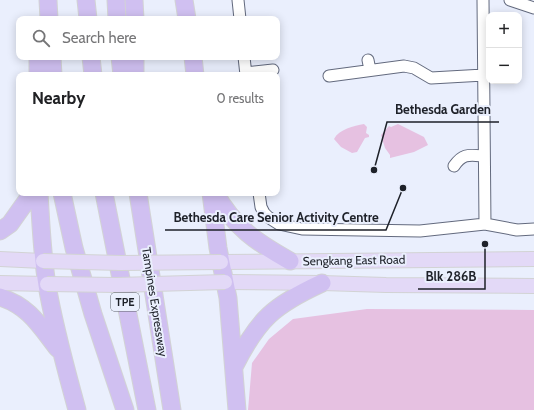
<!DOCTYPE html>
<html lang="en">
<head>
<meta charset="utf-8">
<style>
	body { margin:0; font-family:Cabin,sans-serif; background:#f6f6f6; color:#202124 }
	.controls { position:absolute; right:12px; top:12px; display:grid; overflow:hidden; border-radius:8px; box-shadow:0 2px 10px #0003 }
	.controls button { width:36px; height:36px; display:grid; place-items:center; padding:0; border:0; border-bottom:1px solid #e0e0e0; background:#fff; color:#202124; font:20px sans-serif }
	.list { margin:0; padding:0; list-style:none }
	h2 { display:flex; justify-content:space-between; align-items:center; height:52px; margin:0; padding:0 16px; font-size:17px }
	h2 small { font-size:13px; font-weight:400; color:#757577 }
	.icon { flex:none; width:22px; height:22px; fill:none; stroke:currentColor; stroke-width:2; stroke-linecap:round; stroke-linejoin:round }
	.map { position:relative; flex:none; width:534px; height:410px; overflow:hidden }
	.search { position:absolute; background:#fff; box-shadow:0 2px 10px #0003; left:16px; top:16px; width:264px; height:44px; display:flex; align-items:center; gap:10px; box-sizing:border-box; padding:0 14px; border-radius:8px; color:#757577; font-size:15px }
	.panel { position:absolute; background:#fff; box-shadow:0 2px 10px #0003; left:16px; top:72px; width:264px; height:124px; border-radius:8px }
	.map>svg:first-child { display:block }
	.green { fill:#e6c1e1 }
	.lines { fill:none; stroke-linecap:round; stroke-linejoin:round }
	.minor-casing { stroke:#636a7e; stroke-width:13 }
	.major-casing { stroke:#d2d3d4; stroke-width:16 }
	.highway-casing { stroke:#d2d3d4; stroke-width:19 }
	.minor { stroke:#fff; stroke-width:11 }
	.major { stroke:#e3d9f7; stroke-width:14 }
	.highway { stroke:#d0c0f1; stroke-width:17 }
	.major-bridge-casing { stroke:#d2d3d4; stroke-width:16; stroke-linecap:butt }
	.major-bridge { stroke:#e3d9f7; stroke-width:14 }
	.labels { text-anchor:middle; dominant-baseline:central; stroke-width:4; stroke-linejoin:round; paint-order:stroke }
	.shield { fill:#eaeffd; stroke:#5b5f69; stroke-width:1 }
	.shield-label { font-size:11px; font-weight:bold; fill:#1e2129 }
	.street-label { font-size:12px; fill:#1e2129; stroke:#eaeffd }
	.leader { fill:none; stroke:#1e2129; stroke-width:1.5 }
	.callout-dot { fill:#1e2129; stroke:#eaeffd; stroke-width:1.5 }
	.callout-label { font-size:13px; text-anchor:middle; font-weight:bold; fill:#1e2129; stroke:#eaeffd; stroke-width:4; stroke-linejoin:round; paint-order:stroke }
</style>
</head>
<body>
<div class="map">
<svg width="534" height="410" viewBox="0 0 534 410">
	<rect width="100%" height="100%" fill="#eaeffd"/>
	<path class="green" d="M364,124L367,127L366,133L369,135V137L365,138L357,152L352,153L341,147L334,139C339,129 354,126 364,124Z
		M398,124L424,137L428,145L414,152L390,158V155L385,148L381,135L389,126L391,127Z
		M367,309L534,310V410H248L252,363L269,339L293,319Z"/>
	<g class="lines">
		<defs>
			<path id="minor" d="M238,0L240,19
				M483,0L485,224
				M510,0L534,8
				M244,57L246,75
				M368,60L370,70
				M246,73L273,70
				M329,76L404,66L414,68L431,78L484,75
				M454,166C463,153 469,155 484,156
				M259,193L261,207L264,213L268,217L279,224L302,229L420,231L485,224L517,230L534,229"/>
			<path id="major" d="M0,259L43,261
				M221,262L534,259
				M225,282L322,283L386,285L534,286
				M0,283L47,284"/>
			<path id="highway" d="M48,0L49,19
				M86,0L88,19
				M116,0L117,19
				M134,0L135,19
				M184,0L187,19
				M38,57V75
				M52,57L53,75
				M91,57L93,75
				M120,57L122,75
				M135,57V75
				M193,57L195,75
				M39,193C41,224 42,254 47,285C54,327 66,369 77,410
				M62,193L74,248L93,314L125,410
				M104,193L147,410
				M138,193L172,410
				M211,193L218,248L228,298L237,410
				M215,193C235,228 256,242 290,261
				M0,231L10,224L32,193
				M0,297C29,306 40,326 58,349
				M234,367C258,319 274,305 322,283"/>
		</defs>
		<use href="#minor" class="minor-casing"/>
		<use href="#major" class="major-casing"/>
		<use href="#highway" class="highway-casing"/>
		<use href="#minor" class="minor"/>
		<use href="#major" class="major"/>
		<use href="#highway" class="highway"/>
		<defs>
			<path id="major-bridge" d="M43,261L121,263L221,262
				M47,284L117,285L225,282"/>
		</defs>
		<use href="#major-bridge" class="major-bridge-casing"/>
		<use href="#major-bridge" class="major-bridge"/>
	</g>
	<g class="labels">
		<rect class="shield" x="111" y="293" width="28" height="18" rx="3"/>
		<g class="shield-label">
			<text x="125" y="302">TPE</text>
		</g>
		<g class="street-label">
			<text transform="translate(354 260) rotate(-1)">Sengkang East Road</text>
			<text transform="translate(155 302) rotate(81)">Tampines Expressway</text>
		</g>
	</g>
	<path class="leader" d="M374 170L387 122H499M403 188L386 230H165M485 244L485 289H418"/>
	<g class="callout-dot">
		<circle cx="374" cy="170" r="4"/>
		<circle cx="403" cy="188" r="4"/>
		<circle cx="485" cy="244" r="4"/>
	</g>
	<g class="callout-label">
		<text x="443" y="114">Bethesda Garden</text>
		<text x="276" y="222">Bethesda Care Senior Activity Centre</text>
		<text x="451" y="281">Blk 286B</text>
	</g>
</svg>
<div class="controls">
<button>+</button>
<button>−</button>
</div>
<div class="search"><svg class="icon" aria-label="search" viewBox="0 0 24 24"><circle cx="10" cy="10" r="6"/><path d="M15 15l6 6"/></svg>Search here</div>
<section class="panel">
<h2>Nearby<small>0 results</small></h2>
<ul class="list">
</ul>
</section>
</div>
</body>
</html>
